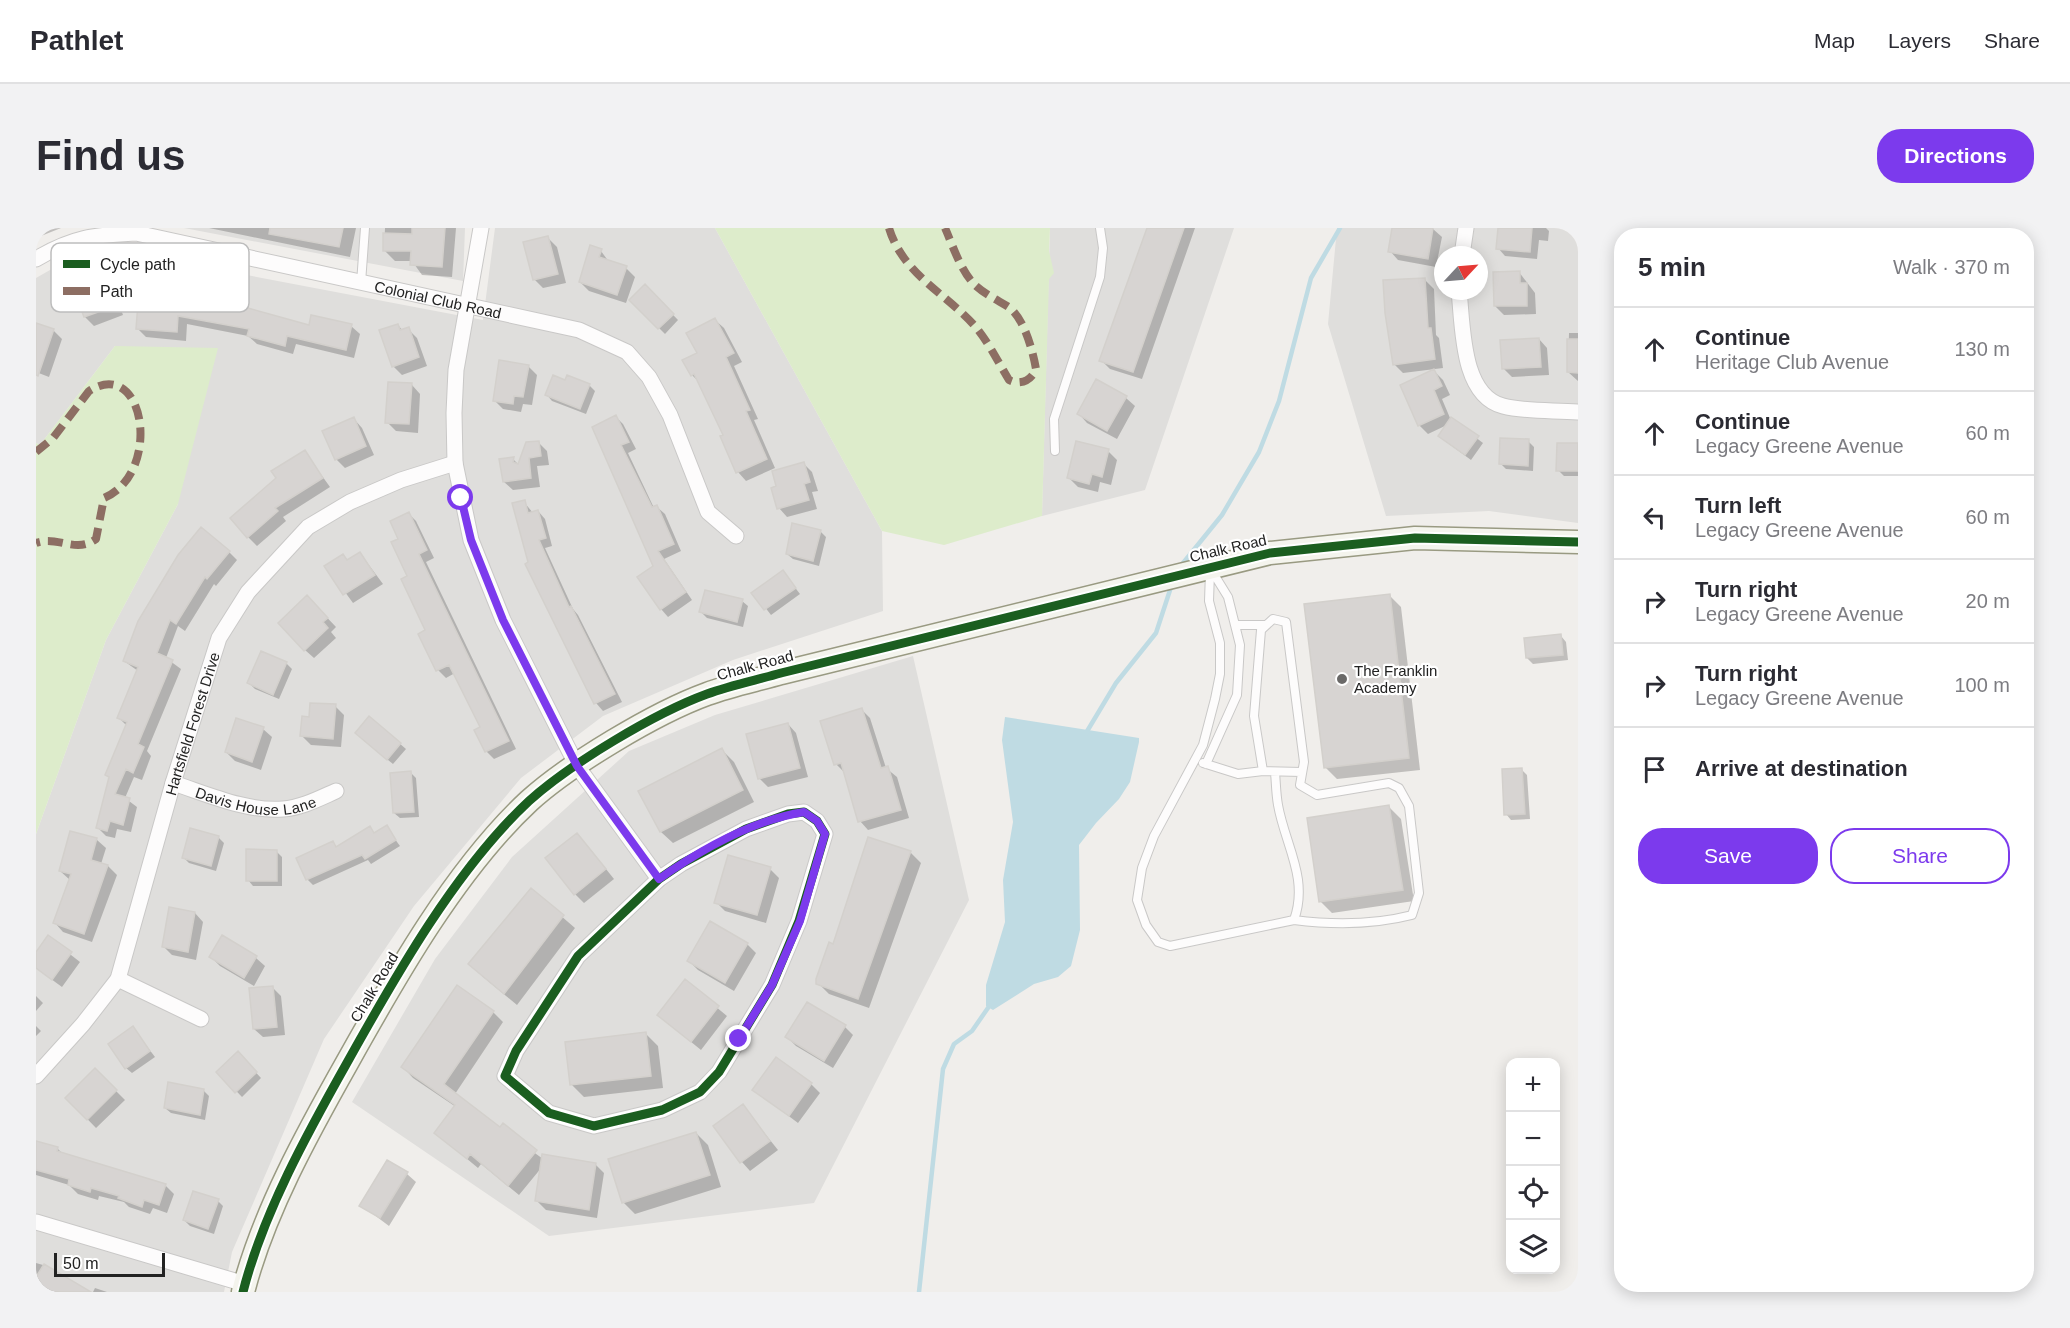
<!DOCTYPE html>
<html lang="en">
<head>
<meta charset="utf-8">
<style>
	body { margin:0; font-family:Arial,sans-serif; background:#f2f2f3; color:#2b2b33 }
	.controls { position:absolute; right:18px; bottom:18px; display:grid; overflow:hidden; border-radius:12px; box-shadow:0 3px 15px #0003 }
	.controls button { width:54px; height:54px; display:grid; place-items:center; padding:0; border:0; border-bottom:2px solid #e1e1e2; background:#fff; color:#2b2b33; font:30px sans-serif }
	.compass { position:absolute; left:1398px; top:18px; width:54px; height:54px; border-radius:50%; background:#fff; box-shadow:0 3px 15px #0003; rotate:64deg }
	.scale { position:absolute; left:18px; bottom:15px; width:111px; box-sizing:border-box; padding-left:6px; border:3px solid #222; border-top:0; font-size:16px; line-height:21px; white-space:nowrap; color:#222; -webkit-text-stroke:4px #fff; paint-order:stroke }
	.stop { position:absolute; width:18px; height:18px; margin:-14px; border:4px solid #7c3aed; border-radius:50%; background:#fff }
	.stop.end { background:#7c3aed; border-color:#fff; box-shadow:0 2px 6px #0008 }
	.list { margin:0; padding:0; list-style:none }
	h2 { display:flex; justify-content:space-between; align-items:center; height:78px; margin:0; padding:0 24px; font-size:26px }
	h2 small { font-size:20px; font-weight:400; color:#7c7c81 }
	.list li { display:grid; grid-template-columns:39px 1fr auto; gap:18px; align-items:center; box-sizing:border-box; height:84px; padding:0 24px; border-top:2px solid #e1e1e2 }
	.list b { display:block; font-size:22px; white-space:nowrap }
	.list p { margin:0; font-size:20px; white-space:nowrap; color:#7c7c81 }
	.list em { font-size:20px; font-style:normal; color:#7c7c81 }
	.actions { display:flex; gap:12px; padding:18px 24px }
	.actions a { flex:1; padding:14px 0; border:2px solid #7c3aed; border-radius:24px; text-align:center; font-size:21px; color:#7c3aed }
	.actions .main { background:#7c3aed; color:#fff }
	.icon { flex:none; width:33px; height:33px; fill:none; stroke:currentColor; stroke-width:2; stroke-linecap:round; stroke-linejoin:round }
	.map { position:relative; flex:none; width:1542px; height:1064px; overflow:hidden; border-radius:24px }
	header { display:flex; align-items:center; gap:36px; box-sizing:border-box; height:84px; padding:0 30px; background:#fff; border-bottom:2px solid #e1e1e2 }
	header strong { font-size:28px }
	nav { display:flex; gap:33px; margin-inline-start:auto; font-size:21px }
	.intro { display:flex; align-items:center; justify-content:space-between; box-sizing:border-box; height:144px; padding:0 36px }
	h1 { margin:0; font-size:42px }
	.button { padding:15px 27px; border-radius:24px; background:#7c3aed; color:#fff; font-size:21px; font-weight:700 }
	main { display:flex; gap:36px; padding:0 36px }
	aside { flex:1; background:#fff; border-radius:24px; box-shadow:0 3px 15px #0003 }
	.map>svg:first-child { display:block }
	.residential { fill:#dfdedc; fill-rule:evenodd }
	.grass { fill:#ddeccb }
	.water { fill:#bfdbe3 }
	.shadow { fill:#0003 }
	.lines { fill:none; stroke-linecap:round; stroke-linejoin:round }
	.stream { stroke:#bfdbe3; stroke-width:4.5 }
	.building { fill:#d7d4d2; stroke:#d3d0cc; stroke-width:1.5 }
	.lane-casing { stroke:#c9c8c7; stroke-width:10 }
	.street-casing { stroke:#c9c8c7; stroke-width:17 }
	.secondary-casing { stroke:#999a82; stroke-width:25 }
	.lane { stroke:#fdfcfc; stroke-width:8 }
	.street { stroke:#fdfcfc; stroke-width:15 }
	.secondary { stroke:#f4f4ed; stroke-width:22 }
	.quiet { stroke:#8d6e63; stroke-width:8; stroke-dasharray:15 8; stroke-linecap:butt }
	.cycleway-casing { stroke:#fff; stroke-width:13 }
	.cycleway { stroke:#1b5e20; stroke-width:9 }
	.route { stroke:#7c3aed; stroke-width:8 }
	.poi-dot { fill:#6a6968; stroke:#fff; stroke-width:2 }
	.labels { text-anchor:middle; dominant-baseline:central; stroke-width:4.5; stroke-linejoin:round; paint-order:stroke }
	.street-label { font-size:15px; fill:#222; stroke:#fff }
	.poi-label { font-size:15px; fill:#222; stroke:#fff; text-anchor:start }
	.key { fill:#fff; stroke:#bdbdbd; stroke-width:1.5 }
	.key-label { font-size:16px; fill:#222 }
</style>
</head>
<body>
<header>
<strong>Pathlet</strong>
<nav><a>Map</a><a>Layers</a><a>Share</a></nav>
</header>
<div class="intro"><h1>Find us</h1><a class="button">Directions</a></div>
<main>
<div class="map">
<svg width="1542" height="1064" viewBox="0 0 1542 1064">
	<rect width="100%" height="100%" fill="#f0eeeb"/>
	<path class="residential" d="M148,0H429L427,53Z
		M459,0H679L846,303L847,383L697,432L567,488L485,550L378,678L288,811L196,1024L188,1064H0V606L70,412L142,276L79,118L4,217L0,215V50L21,38L65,27L132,32L447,92Z
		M1014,0H1198L1109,262L1006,288Z
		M1301,0H1542V295L1453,283L1350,288L1292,96ZM1407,27H1443V63H1407Z
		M877,428L933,672L778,975L513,1008L316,874L399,731L476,629L593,523L679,487Z"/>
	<path class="grass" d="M679,0H1014L1013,23L1018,45L1013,51L1006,288L908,317L846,303Z
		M79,118L182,120L142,276L70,412L0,606V215L4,217Z"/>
	<path class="water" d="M969,489L1103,510V514L1094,554L1083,571L1060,595L1043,617L1044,702L1035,738L1022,749L998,756L957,782L950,778V757L969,694L967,652L977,594L966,512Z"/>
	<path class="shadow" d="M0,0H25L0,10Z
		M173,0H320L314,29Z
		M349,0H420L416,49L386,47L376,33H359L348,22Z
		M1112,0H1159L1106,151L1074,141L1065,132Z
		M1358,0L1397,1L1406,9L1400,39L1362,32L1354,23Z
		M1464,0H1510L1513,3L1512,13L1503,12L1501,31L1469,28L1462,20Z
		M512,10L521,19L530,55L507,60L498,51Z
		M565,23L573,34L590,40L599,49L590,75L553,63L544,54Z
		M1483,44L1499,65L1500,86L1468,87L1459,78Z
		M67,48L76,57L87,87L58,98L49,89Z
		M123,52L132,61V70L163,73L202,71L211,80L274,99L315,98L324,106L318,130L260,116L257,126L221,116L212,108L151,96L150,113L110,109L101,100Z
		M1389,52L1398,61L1400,107L1403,110L1407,140L1367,145L1358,136Z
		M609,58L642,92L629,106L595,72Z
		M679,92L688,100L706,134L698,138L722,191L718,192L739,240L710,253L702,244L689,208L663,154L656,147L663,125Z
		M0,96L17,102L26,111L13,149L0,144Z
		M362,97L367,103L372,101L381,110L391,138L366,147L357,138Z
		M1533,105H1542V153L1532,144Z
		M1503,111L1511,120L1513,147L1476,149L1467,140Z
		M492,138L501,147L496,177L487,176L485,184L467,181L458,172Z
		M1398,143L1407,152L1414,167L1406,171L1414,190L1447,215L1435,232L1409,213L1411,197L1392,206L1383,197Z
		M530,154L553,157L559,163L550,186L516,173L511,167Z
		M376,157L384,166L382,205L360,203L351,194Z
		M1090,170L1099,178L1081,211L1051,195L1043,186Z
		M580,189L587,196L600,221L592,225L618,280L621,279L629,286L645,323L628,331L656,372L632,389L625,381L619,339L558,200Z
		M318,191L326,200L338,227L309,240L300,231Z
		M1492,213L1498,219L1497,243L1470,241L1465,236Z
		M502,214L511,223L513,237L501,238L504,259L477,262L468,254L477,231L483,237Z
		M1542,217V248H1528L1522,242Z
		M1072,223L1081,232L1075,257L1064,254L1062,264L1042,259L1033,250Z
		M269,224L294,259L247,289L250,293L221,318L212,309L242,251Z
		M768,236L776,244L782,263L776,264L781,281L751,289L743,280L742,259Z
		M488,274L497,285L502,283L509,291L516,318L509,320L537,381L542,387L586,474L567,483L560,475L491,336L494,335Z
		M372,285L380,293L398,330L390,334L480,521L458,531L450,523L446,500L419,445L410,450L402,442L384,407L391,403L373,349Z
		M784,303L790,309L783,338L757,331L751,326Z
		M193,324L201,332L180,358L178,356L149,403L142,398L130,430L145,441L111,523L115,528L106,552L98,549L89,570L101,579L95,604L81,601L79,610L70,608L62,600L74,550L71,547L91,498L83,490L102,443L88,433Z
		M324,325L347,356L317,375L290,338L307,327L312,333Z
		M747,344L764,366L735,387L718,365Z
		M1353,367L1365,379L1384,542L1301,551L1289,539Z
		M706,373L712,378L707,399L671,390L665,384Z
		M280,378L300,399L295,404L300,410L278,430L269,422Z
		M1525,408L1530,414L1532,432L1497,436L1491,430Z
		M250,435L256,441L243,471L219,461L213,455Z
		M299,478L308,487L305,519L275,517L266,508Z
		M825,481L834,490L850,540L861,549L873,590L832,602L824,593L809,545L800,536Z
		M334,490L370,521L357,536L326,511Z
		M752,496L760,505L772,549L732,559L723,550Z
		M227,501L236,509L225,542L199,533L190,524Z
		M686,522L698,534L718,574L637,615L625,604Z
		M1485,541L1491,547L1494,591L1475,592L1470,586Z
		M375,545L380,550L383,589L364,590L358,585Z
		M1353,579L1365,591L1378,673L1296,685L1284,673Z
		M350,599L364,618L335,636L332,632L277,657L271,651L297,615L302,620L334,600L339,606Z
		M155,602L183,610L188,615L180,643L153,635L148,630Z
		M35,604L61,612L70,620L65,636L72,638L81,647L56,714L27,704L19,695L34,652L24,643Z
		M833,611L875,625L885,635L833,780L793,766L782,755L798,718Z
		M550,616L578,651L548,675L539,666Z
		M240,623L246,629V658H217L212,652Z
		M734,641L743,650L730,695L689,683L680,674Z
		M495,662L539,700L481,777L446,748Z
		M159,685L167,694L160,732L136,727L127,718Z
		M675,695L711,716L720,725L698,763L662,742L653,733Z
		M12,709L44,734L26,759L0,740V726Z
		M186,709L220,730L229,738L218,758L184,738L175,729Z
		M649,753L691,788L665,822L622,787Z
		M236,759L245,768L249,807L227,809L218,801Z
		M0,768L7,775L0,783Z
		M457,784L467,794L419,866L507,931L559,936L568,945L561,990L510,982L501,973L506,939L483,967L445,936L442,940L400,905L420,879L377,850L367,839Z
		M0,798L5,803L0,808Z
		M809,799L817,807L797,840L760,818L751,809Z
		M97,800L119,829L96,845L90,840Z
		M610,806L622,818L627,860L548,869L536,857Z
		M202,825L225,850L206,869L182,844Z
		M59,842L89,872L60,900L31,870Z
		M775,856L784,865L762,895L718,862Z
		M168,863L173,868L169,892L135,885L129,880Z
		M707,878L742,922L714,943L706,934Z
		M660,905L672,917L685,959L599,986L587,974Z
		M0,914L21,920L27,926L129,957L138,966L131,985L117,980L114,986L93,979L88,974L63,968L62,972L42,966L33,957L0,947Z
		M371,946L380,954L353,998L325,977Z
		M182,973L187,978L178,1006L154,998L148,992Z
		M0,1035L7,1037L48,1064H8L0,1059Z
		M59,1060L71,1064H57Z"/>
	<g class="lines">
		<path class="stream" d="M1143,340L1186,287L1223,224L1243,173L1275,50L1304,0
			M1050,505L1080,455L1120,405L1136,356
			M883,1064L907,841L918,816L936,803L954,777"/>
	</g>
	<path class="building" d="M234,0H307L303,19L233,6Z
		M376,0H409L406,39L374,37L375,23H347V5L376,6Z
		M1111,0H1148L1097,144L1063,133Z
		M1356,0H1397L1392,31L1352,24Z
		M1462,0H1496L1494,24L1460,21Z
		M512,8L522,46L497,52L487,14Z
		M554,17L566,21L563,29L591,38L581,67L543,54Z
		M1484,43V55H1491V78H1458L1457,44Z
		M68,46L79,78L48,89L36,57Z
		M104,49L124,50L123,68L162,71L163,62L203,70L201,77L273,97L275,87L316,96L310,122L251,108L249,118L211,108L213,101L142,88L141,104L100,101Z
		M1389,50L1392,100H1395L1399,131L1357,137L1349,85L1347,52Z
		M609,56L638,86L622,101L593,72Z
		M679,90L698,125L690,129L714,182L710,183L731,231L700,245L684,208L687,207L658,146L655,148L646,132L661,125L650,105Z
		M0,95L18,101L2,148L0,147Z
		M362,96L364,102L373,99L383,129L356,139L343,102Z
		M1503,110L1505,139L1466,141L1464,112Z
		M1531,111H1542V145L1531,144Z
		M463,132L493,137L487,169L478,168L477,176L457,173Z
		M1398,141L1406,158L1398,162L1408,186L1382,198L1364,157Z
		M517,147L529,152L531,147L554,156L544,181L509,167Z
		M1060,151L1091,168L1071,203L1041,186Z
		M352,154L376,155L373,196L349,195Z
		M580,187L593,214L585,217L616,279L621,277L638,316L622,323L650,364L624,382L601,349L617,338L556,199Z
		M318,189L330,218L299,232L286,203Z
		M1415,189L1443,208L1429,227L1402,208Z
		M1464,210L1493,211L1492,238L1463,236Z
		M503,213L505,228L493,230L495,250L467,254L463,231L478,229L477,234L482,236L490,214Z
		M1040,213L1073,221L1066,249L1056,246L1053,256L1031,250Z
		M1521,215H1542V243H1520Z
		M269,222L287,250L239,280L242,283L211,310L194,290L240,250L235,243Z
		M768,234L774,254L768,256L773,272L741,281L735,260L740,258L736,243Z
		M489,272L492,285L502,282L510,310L503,312L533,379L535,378L579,466L558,476L489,336L492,334L476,275Z
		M373,284L391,322L383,326L473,513L449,524L438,502L444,499L413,437L400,443L382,406L389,402L365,351L371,348L355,314L362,311L354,293Z
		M756,295L785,302L777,333L750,326Z
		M165,299L194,323L171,351L169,349L140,396L134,392L121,425L137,432L102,516L108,519L97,545L90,541L79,566L94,570L87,597L74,593L71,603L60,600L73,549L69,547L91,494L81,490L102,439L87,433L102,393L142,327Z
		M324,324L339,347L307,367L288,338L307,326L311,332Z
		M747,342L760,360L728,382L715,365Z
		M669,362L707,371L701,394L663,384Z
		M1354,366L1373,530L1288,540L1268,376Z
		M271,367L292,390L287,394L292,400L268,423L242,395Z
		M1525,406L1527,427L1490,430L1488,410Z
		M225,423L251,434L237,467L211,455Z
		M274,475L300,476L297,511L264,508L266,488L273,489Z
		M826,480L845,540L852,538L865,582L822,594L805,535L798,537L784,493Z
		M333,488L365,515L351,532L319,505Z
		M200,490L228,499L216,534L189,524Z
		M752,495L764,540L722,551L710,506Z
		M686,520L707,562L624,604L602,563Z
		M1486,540L1489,586L1468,587L1466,541Z
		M375,543L378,584L357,585L354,545Z
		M1353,577L1367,662L1283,674L1271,590Z
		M351,597L360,612L329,631L326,627L270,652L260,630L297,613L300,619L334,598L338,605Z
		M154,600L183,608L175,638L146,630Z
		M34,603L61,610L55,632L72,637L48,706L17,695L35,646L23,643Z
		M541,605L570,641L538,667L509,630Z
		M832,609L875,623L822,771L780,756V751L793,714L797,716Z
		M210,621L241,622V653H210Z
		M692,627L735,639L721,687L678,675Z
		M495,660L528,687L468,766L432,736Z
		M133,679L159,684L152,724L126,719Z
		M674,693L712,715L689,755L651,733Z
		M12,707L36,724L16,752L0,740V724Z
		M186,707L221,728L208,750L173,729Z
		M649,751L683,778L655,814L621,787Z
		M421,757L458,783L408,856L464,899L467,895L501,922L472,958L434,926L431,931L398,905L419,877L365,839Z
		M237,758L241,799L217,801L213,760Z
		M771,774L810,797L788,833L749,809Z
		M97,798L114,823L89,841L72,816Z
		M610,804L615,848L534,857L529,814Z
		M202,823L221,844L199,865L180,844Z
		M740,829L776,855L753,888L716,862Z
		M59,840L81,862L51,892L29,870Z
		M132,854L168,861L164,887L128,880Z
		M707,876L734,913L704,935L677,898Z
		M660,904L674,947L586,975L572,931Z
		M0,913L22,919L21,923L130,956L123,977L108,972L106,979L82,970L83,968L55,960L54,964L32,957L33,951L0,942Z
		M506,926L560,935L553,982L499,973Z
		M351,932L372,944L344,990L323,978Z
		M157,963L183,971L172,1001L147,992Z
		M8,1036L55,1064H11L0,1058V1049Z"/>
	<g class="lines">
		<defs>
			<path id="lane" d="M325,55L329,0
				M1019,223L1018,191L1064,49L1067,20L1064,0
				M1174,344L1173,373L1184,415V446L1179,471L1167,517L1118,608L1106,640L1101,672L1110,697L1122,714L1134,718L1258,692C1273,650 1249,617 1242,577C1240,566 1240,555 1239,544
				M1201,397H1230
				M1167,535L1202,546L1227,543L1266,544
				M1170,536L1201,467L1204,417L1192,369L1176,343
				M1227,543L1218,488L1225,402L1237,391L1250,394L1268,534L1264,557L1281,567L1353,555L1363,560L1373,578L1383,665L1376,687C1337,697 1297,697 1258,692"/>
			<g id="street">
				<path d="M445,0L420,142L418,185L419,235L435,312L467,392L541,538L623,651"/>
				<path d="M1426,27L1430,0"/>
				<path id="s1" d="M0,31C37,9 58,7 100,5L543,102L591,124L613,149L634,187L672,284L700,308"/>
				<path d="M1423,63C1427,98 1425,167 1467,178C1490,184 1518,182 1542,184"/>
				<path id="s2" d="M137,555C171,566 211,584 247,581C265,580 284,570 300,563"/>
				<path d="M768,584L781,593L789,606L763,693L736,757L683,844L664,864L626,882L558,898L513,885L469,848L480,823L542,728L623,651L645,636L710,601L752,586Z"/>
				<path d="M82,751L165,791"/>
				<path id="s3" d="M0,848L47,796L82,751L137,555L183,410L212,364L272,299L314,274L365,252L419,235"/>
				<path d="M0,994L209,1056"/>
			</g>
			<path id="secondary" d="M207,1064C227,985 272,904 312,833C360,747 420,641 493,573C534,536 619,485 671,466C695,457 721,452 745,445L1234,325L1379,310L1542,314"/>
		</defs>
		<use href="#lane" class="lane-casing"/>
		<use href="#street" class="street-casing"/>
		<use href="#secondary" class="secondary-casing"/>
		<use href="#lane" class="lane"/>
		<use href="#street" class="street"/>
		<use href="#secondary" class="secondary"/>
		<path class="quiet" d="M853,0C867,46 908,64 938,97C952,113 962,134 973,152C984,158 996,152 1000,141C997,124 988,88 971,78C961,72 949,66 940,58C925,44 917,18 909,0
			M0,224L17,210L53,163C109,127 127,245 68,270L60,311C40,326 21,307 0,315"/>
		<defs>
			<path id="cycleway" d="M768,584L781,593L789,606L763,693L736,757L683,844L664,864L626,882L558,898L513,885L469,848L480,823L542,728L623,651L645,636L710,601L752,586Z
				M207,1064C227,985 272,904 312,833C360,747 420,641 493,573C534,536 619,485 671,466C695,457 721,452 745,445L1234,325L1379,310L1542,314"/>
		</defs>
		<use href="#cycleway" class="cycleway-casing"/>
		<use href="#cycleway" class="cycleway"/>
	</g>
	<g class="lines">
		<path class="route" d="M425,270L435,312L467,392L541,538L623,651C666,621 717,592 768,584L781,593L789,606L764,693L736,757L703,811"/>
	</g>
	<circle class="poi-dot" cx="1306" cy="451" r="6"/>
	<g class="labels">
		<g class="street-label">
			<text stroke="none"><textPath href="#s1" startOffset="414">Colonial Club Road</textPath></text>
			<text transform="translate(1192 320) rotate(-13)">Chalk Road</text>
			<text transform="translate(719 437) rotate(-15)">Chalk Road</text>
			<text stroke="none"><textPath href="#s3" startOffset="393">Hartsfield Forest Drive</textPath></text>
			<text stroke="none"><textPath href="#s2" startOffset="86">Davis House Lane</textPath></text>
			<text transform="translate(338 759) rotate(-59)">Chalk Road</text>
		</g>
		<g class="poi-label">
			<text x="1318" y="442">The Franklin<tspan x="1318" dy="17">Academy</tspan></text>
		</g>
	</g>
	<rect x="15" y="15" width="198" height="69" rx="9" class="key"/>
	<rect x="27" y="32" width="27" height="8" fill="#1b5e20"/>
	<rect x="27" y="59" width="27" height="8" fill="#8d6e63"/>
	<g class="key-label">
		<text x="64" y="42">Cycle path</text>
		<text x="64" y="69">Path</text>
	</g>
</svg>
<div class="controls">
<button>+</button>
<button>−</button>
<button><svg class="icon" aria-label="locate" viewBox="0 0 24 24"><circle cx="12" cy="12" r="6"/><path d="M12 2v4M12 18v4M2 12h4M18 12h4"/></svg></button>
<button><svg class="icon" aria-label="layers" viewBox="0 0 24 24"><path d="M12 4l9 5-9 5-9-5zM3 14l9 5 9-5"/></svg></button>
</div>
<svg class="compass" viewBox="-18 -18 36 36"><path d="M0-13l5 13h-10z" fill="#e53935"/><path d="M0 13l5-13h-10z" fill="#7c7c81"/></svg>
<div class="scale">50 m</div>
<div class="stop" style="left:425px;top:270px"></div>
<div class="stop end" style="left:703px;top:811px"></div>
</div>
<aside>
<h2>5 min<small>Walk · 370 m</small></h2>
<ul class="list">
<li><svg class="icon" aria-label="ahead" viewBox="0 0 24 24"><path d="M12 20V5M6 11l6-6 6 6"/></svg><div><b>Continue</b><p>Heritage Club Avenue</p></div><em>130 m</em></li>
<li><svg class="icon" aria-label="ahead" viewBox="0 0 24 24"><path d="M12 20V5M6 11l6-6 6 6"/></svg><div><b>Continue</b><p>Legacy Greene Avenue</p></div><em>60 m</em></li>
<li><svg class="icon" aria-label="left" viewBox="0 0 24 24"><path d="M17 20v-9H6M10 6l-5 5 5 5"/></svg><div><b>Turn left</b><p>Legacy Greene Avenue</p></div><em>60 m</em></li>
<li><svg class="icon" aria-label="right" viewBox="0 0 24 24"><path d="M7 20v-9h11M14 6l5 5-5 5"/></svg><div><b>Turn right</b><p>Legacy Greene Avenue</p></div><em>20 m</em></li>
<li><svg class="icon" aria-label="right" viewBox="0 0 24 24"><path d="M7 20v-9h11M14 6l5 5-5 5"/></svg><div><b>Turn right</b><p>Legacy Greene Avenue</p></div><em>100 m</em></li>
<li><svg class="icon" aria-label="arrive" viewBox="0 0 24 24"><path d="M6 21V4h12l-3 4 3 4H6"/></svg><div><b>Arrive at destination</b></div></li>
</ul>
<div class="actions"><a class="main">Save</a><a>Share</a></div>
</aside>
</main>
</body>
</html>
